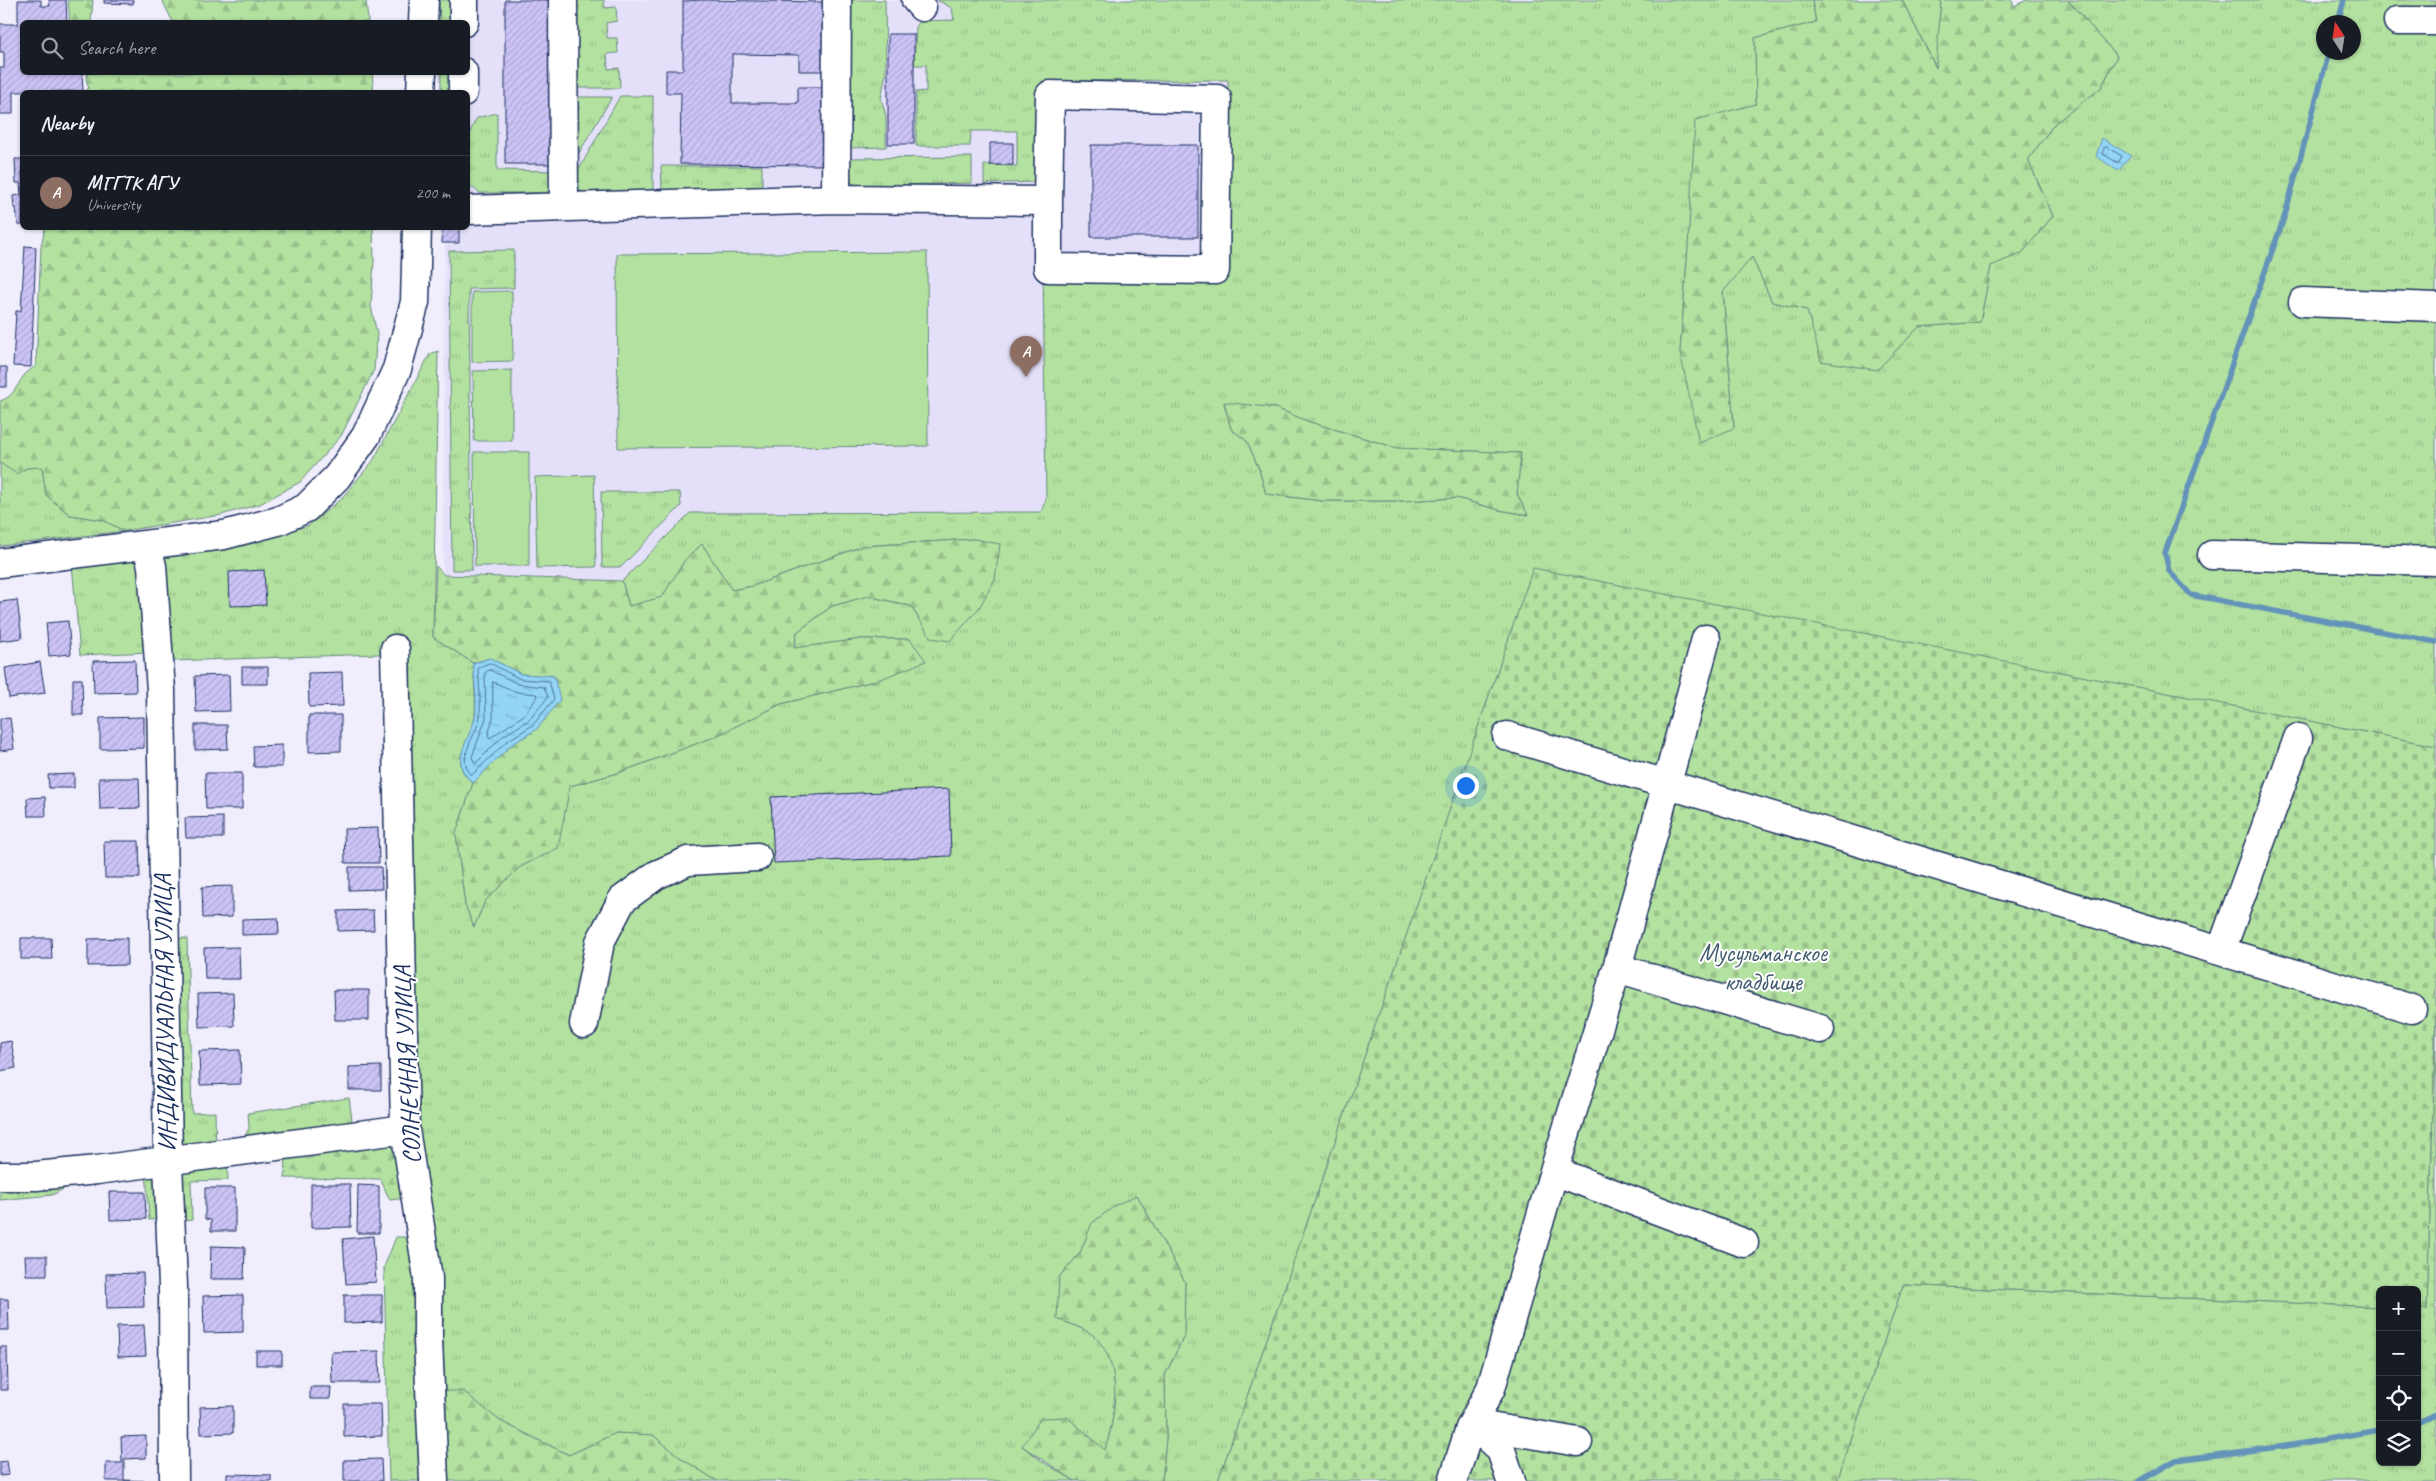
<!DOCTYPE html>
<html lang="en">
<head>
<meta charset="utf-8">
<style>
	body { margin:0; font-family:Caveat,sans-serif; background:#242831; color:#f1f3f6 }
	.controls { position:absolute; right:15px; bottom:15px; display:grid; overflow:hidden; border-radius:8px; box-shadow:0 1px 4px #0004 }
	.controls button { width:45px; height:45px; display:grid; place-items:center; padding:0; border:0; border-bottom:1px solid #363941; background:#171b24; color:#f1f3f6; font:25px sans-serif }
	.compass { position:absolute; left:2316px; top:15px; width:45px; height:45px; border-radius:50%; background:#171b24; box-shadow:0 1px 4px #0004; rotate:348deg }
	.you { position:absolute; left:1465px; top:785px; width:18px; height:18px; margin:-12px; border:4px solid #fff; border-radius:50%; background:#1a73e8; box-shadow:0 0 0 8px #1a73e833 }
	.badge { display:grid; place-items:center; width:32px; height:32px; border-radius:50%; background:#8c9099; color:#fff; font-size:16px; font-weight:700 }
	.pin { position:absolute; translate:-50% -41px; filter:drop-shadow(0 1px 2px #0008) }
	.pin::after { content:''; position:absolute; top:26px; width:18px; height:15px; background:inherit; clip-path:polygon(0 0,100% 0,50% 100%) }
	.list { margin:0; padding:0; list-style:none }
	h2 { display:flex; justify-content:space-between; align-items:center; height:65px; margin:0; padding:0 20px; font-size:21px }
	h2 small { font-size:16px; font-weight:400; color:#9ea1a6 }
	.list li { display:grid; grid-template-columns:32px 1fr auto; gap:15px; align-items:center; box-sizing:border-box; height:75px; padding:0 20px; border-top:1px solid #363941 }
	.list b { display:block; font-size:19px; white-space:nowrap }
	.list p { margin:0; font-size:16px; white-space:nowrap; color:#9ea1a6 }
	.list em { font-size:16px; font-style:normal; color:#9ea1a6 }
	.icon { flex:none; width:28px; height:28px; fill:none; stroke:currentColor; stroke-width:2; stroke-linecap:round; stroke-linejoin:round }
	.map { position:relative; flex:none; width:2436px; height:1481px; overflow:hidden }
	.search { position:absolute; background:#171b24; box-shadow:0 1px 4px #0004; left:20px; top:20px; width:450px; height:55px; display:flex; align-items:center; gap:12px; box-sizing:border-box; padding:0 18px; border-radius:8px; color:#9ea1a6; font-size:19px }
	.panel { position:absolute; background:#171b24; box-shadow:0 1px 4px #0004; left:20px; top:90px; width:450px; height:140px; border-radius:8px }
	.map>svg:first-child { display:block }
	.built { fill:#e5e0fa }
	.grass { fill:url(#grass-tufts); stroke:#67887f; fill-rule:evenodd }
	.forest { fill:url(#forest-firs); stroke:#67887f }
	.cemetery { fill:url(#cemetery-stones); stroke:#67887f }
	.pitch { fill:#b3e1a0; stroke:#67887f }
	.water { fill:url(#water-ripples); stroke:#6493b9 }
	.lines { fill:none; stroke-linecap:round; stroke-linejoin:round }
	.shore { stroke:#4b719b; stroke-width:1 }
	.stream { stroke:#6493b9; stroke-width:5.5 }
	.building { fill:url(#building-hatch); stroke:#1b2f5e }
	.minor-casing { stroke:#1b2f5e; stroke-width:31 }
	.minor { stroke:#fff; stroke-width:28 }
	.labels { text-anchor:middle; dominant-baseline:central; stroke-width:4; stroke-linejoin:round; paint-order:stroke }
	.park-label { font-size:25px; fill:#415c6e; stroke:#fff }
	.street-label { font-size:25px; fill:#1b2f5e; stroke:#fff }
</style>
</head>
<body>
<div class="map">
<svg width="2436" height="1481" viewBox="0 0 2436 1481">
	<defs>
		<pattern id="grass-tufts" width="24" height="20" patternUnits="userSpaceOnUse" patternTransform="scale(1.25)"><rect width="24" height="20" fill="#b3e1a0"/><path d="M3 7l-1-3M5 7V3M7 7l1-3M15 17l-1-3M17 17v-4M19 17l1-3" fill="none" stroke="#99c18c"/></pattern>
		<pattern id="forest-firs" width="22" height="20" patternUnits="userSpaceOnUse" patternTransform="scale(1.25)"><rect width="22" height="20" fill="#b3e1a0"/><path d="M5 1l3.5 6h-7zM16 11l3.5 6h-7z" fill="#99c18c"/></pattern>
		<pattern id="cemetery-stones" width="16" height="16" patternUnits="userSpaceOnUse" patternTransform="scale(1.25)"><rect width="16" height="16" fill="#b3e1a0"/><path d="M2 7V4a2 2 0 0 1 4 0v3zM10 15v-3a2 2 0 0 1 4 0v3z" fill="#99c18c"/></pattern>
		<pattern id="water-ripples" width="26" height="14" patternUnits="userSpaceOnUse" patternTransform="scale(1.25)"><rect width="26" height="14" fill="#94d5f6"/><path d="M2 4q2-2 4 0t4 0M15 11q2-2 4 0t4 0" fill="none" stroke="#7fb7d5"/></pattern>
		<pattern id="building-hatch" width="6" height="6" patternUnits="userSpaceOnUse" patternTransform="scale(1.25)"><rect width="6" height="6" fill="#ccc3f6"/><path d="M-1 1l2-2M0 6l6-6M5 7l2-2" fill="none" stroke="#afa8d5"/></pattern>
	</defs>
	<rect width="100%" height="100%" fill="#f0edfc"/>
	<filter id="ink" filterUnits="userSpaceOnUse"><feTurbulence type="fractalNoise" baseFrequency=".02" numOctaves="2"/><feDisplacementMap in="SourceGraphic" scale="10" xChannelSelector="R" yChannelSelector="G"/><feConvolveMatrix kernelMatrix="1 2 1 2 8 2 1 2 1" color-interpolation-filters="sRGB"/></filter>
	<g filter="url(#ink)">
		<path class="built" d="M446,0H1566L1594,489L1042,512L690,513L622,581L443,575L445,228H468V22Z"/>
		<path class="grass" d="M439,0H458V22H440Z
			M569,0H604L605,8L616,7L617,21L606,23L607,38H617L618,53L607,54L608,69L619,68L620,88H570Z
			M846,0H885L886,73L881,98L886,116V147L847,148Z
			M937,0H1812L1816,22L1755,38L1756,105L1688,247L1680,352L1734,428L1723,291L1752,257L1772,302L1807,310L1877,370L1919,327L1980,322L1991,265L2022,253L2053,216L2028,160L2054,124L2101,88L2117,56L2068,0H2436V746L1533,569L1218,1481H1162L1166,1438L1165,1375L1184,1336L1185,1282L1137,1195L1093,1223L1080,1253L1059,1277L1058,1319C1069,1324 1087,1329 1096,1337C1124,1364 1115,1417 1105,1451L1087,1434L1022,1446L1043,1462L1075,1481H717L682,1459L653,1435L616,1433L569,1455L500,1421L463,1392L430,1391L405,1129L394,649L379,654L171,661L157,550L276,534L308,526L340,500L373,461L430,354L438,351L433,637L473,663C474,680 476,698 475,715C473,740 445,761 473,783L456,833L465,905L474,927L485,901L520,867L557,848L570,786L618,773L714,737L781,704L878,680L910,639H861L794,649L797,632L832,606L868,596L911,606L931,638L974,539L863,546L753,586L732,590L702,544L685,560L662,598L629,606L622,581L690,513L1041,512L1046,499L1043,273H1226L1228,80L1042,81L1041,173L1033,182L984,184V165L1017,166V131H971L970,146H916V92L926,91V65H914L916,27L920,21L954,20L952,8ZM2324,22H2354V52H2324ZM1224,403L1275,408L1310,422L1397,448L1520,453L1517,494L1527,515L1499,510L1457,498L1401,501H1323L1266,494L1259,469L1247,441L1231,429Z
			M1902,0H1941L1937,69Z
			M441,73H458V92H441Z
			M620,96H653V191L584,192L569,187Z
			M569,97H612L570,168Z
			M497,113V170L558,171L553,186L546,193H480L470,186C466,164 464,137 477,118Z
			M972,157V183L858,186L849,181L846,158Z
			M661,166H762V189L662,190Z
			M514,250V288L469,289L472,570H452L449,251Z
			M0,463L26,468L42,467L46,495L70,515L103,520L124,531L0,546Z
			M601,492H680L681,506L621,567H602Z
			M126,557L141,566L151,652L80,655L72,564Z
			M187,938L192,1113L215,1112L216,1149L176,1150L169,939Z
			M2436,1010V1481H1837L1903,1285L2380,1307V1462H2417V1309H2427Z
			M349,1098L353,1127L243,1140L249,1128L248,1113Z
			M227,1161L228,1180L191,1181L192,1220L177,1222L176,1168Z
			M159,1168L166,1219L149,1220L146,1170Z
			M99,1173L100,1184L71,1185L52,1195L0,1200V1180Z
			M396,1237H416L425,1481H389L384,1267Z"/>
		<path class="forest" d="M68,0H93L91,22H70Z
			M162,0H366L368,22H173Z
			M1812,0H1902L1936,68L1941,0H2012L2014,6L2027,0H2068L2117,56L2101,88L2054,124L2028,160L2053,216L2022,253L1991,266L1980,322L1919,327L1877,370L1821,361L1807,310L1772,302L1752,257L1723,292L1734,428L1699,443L1680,352L1688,247L1695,120L1756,104L1755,38L1816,22Z
			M88,73H372L374,92H81L89,89L86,79Z
			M45,228H373L374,261L371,306L377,334L374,370L341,436L300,482L260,504L221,515L124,531L103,520L70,515L46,495L42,467L26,468L17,474L0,463V401C13,397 16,387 23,377C26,372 32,369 36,366L41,246Z
			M1224,402L1275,408L1310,422L1397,448L1521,453L1517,494L1528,515L1499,510L1457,498L1401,501H1323L1266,494L1259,469L1247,441L1231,429Z
			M974,539L1000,544L995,579L979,608L950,641L931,638L911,606L868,596L832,606L797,632L794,648L861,639H910L926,661L878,680L781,704L714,737L618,773L570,786L558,848L520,867L485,901L474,927L465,905L456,833L473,783L511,745L537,729L554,676L521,674L490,658L473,663L433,637L436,566L444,575L622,581L629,606L662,597L685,560L702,544L732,590L753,586L863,546Z
			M386,1139L402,1149L407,1198L390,1200L380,1179L285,1178L286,1151Z
			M1137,1195L1185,1282L1184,1336L1165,1375L1166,1438L1162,1481H1075L1022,1446L1041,1418L1067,1417L1105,1450C1116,1416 1123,1366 1096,1338C1088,1329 1069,1324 1057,1319L1059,1277L1080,1253L1092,1223L1116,1205Z
			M430,1391H463L500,1421L569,1455L616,1433L653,1435L682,1459L717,1481H434Z"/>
		<path class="cemetery" d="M1533,568L2436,746V1010L2427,1310L2417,1309V1290H2380V1307L1903,1285L1837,1481H1218Z"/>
		<path class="pitch" d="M927,252L928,446L618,448L617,254Z
			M512,291L513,361L472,362V292Z
			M512,370V441H474L473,371Z
			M474,452H529V566H475Z
			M594,475L596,567L537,568L535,477Z"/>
		<path class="water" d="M2102,138L2131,156L2118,171L2096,156Z
			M490,658L521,674L554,676L560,700L537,729L511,745L473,783C447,762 470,741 475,717C478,701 474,680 473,663Z"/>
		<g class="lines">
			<path class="shore" d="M2107,147L2122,156L2118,163L2103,154L2104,148Z
				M490,663L520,679L549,681L554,699L533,725L507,741L472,775C454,759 478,734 480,716C481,700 479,684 478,668Z
				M490,670L518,684L544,687L548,697L529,720L503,736L475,764L472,757L486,718L485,673Z
				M493,682L517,692L536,694L538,696L524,715L490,738L488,735L493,718Z"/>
			<path class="stream" d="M2338,22L2344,0
				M2329,52L2285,215L2165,553L2169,571L2191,595L2436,642
				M2417,1423L2436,1414
				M2140,1481L2176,1460L2286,1446L2380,1430"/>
		</g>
		<path class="building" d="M18,0H41V6H50L49,0H66L67,22H22V72H82L83,91L13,92V114H0V68H4V52H0V24H18Z
			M104,0H133V4L104,3Z
			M505,0H552V164H505Z
			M703,0L823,2V71H799V55L732,54V103H798V87H822V165L680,164L681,93H666V70H683V1Z
			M888,34H914V144H888Z
			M990,143H1013V165H990Z
			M1091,145H1198V237H1091Z
			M15,159H22V225H18L16,208H14L13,196L21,195L20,183H16Z
			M442,228H459V243H442Z
			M25,246L36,247L31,367L13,366L16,311H21Z
			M0,367H7V387H0Z
			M264,570L266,605L230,606L229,572Z
			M17,600L22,638L0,641V602Z
			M68,621L71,654L49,656L46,623Z
			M135,660L136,692L94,693L93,661Z
			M40,662L45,693L9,698L5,668Z
			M242,667H268V684H242Z
			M342,672L343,706L309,707L308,673Z
			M229,675L230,711L196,712L195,676Z
			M73,679H82L83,715H73Z
			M309,715H341V751L309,752Z
			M144,717V748L100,749V718Z
			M10,718L14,749L0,751V719Z
			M195,725H227L228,749L195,750Z
			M282,745V767H254L253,746Z
			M205,773H242V809H206Z
			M74,774V788H49L48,775Z
			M99,778H139L140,808L100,809Z
			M949,789L951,856L774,863L771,797Z
			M45,797L46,816H28L27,798Z
			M223,817V838H186L185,818Z
			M378,828L379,863H345L344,829Z
			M104,841H139L140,878H105Z
			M349,867H381L382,889L349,890Z
			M232,886V917L203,918L202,887Z
			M373,910L374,930L338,931V911Z
			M278,918L279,934L242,935V919Z
			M21,938H51L52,959H21Z
			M127,938V965L88,966V939Z
			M239,947L240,979H205L204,948Z
			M334,990H369V1020H335Z
			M233,993L234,1026L199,1027L198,994Z
			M11,1041L16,1068L0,1071V1043Z
			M240,1050L241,1084L200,1085L199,1051Z
			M381,1066V1090H349V1067Z
			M311,1184H350L351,1227L311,1228Z
			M358,1185L379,1186V1233H357Z
			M205,1188H235V1231H211V1220L205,1219Z
			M109,1192H145L146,1219L110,1220Z
			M373,1236L376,1282L346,1284L343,1239Z
			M211,1246L245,1247L244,1279H210Z
			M25,1256H47V1275H26Z
			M143,1273L144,1307L107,1308L106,1274Z
			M243,1295V1332L204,1333L203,1296Z
			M344,1295H382V1322L344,1323Z
			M0,1299H8L9,1330H0Z
			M144,1325L146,1356L118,1357L117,1326Z
			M0,1347H7L8,1390H0Z
			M256,1351H282V1365H256Z
			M379,1351L380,1383H332L331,1352Z
			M310,1387H331L330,1399H310Z
			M344,1404H381L382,1436L344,1437Z
			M233,1406V1433L201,1434L200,1407Z
			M146,1436V1458L124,1459V1480L147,1481H106V1463H122L121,1437Z
			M381,1459L382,1481H344V1460Z
			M7,1461L9,1475L0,1476V1462Z
			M227,1474L271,1475V1481H227Z"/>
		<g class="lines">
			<defs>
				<path id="minor" d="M563,0L564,207
					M916,0L922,7
					M2398,21H2436
					M423,22L424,0
					M464,22V0
					M421,92L422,72
					M463,92V72
					M836,199L837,0
					M468,210L836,199L1048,201V268L1215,270L1217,99L1050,95L1048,201
					M2303,302L2436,307
					M147,546L152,566L161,690L168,1162L173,1286L174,1481
					M2212,555L2436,561
					M0,563L224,535L278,521L306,508L337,477L366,436L397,369L415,302L417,228
					M395,649L405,1129L428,1278V1340L434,1481
					M1507,736L2412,1009
					M2221,951L2298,738
					M1617,968L1820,1029
					M584,1024L600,942L622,900L656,875L688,861L757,857
					M1554,1171L1744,1243
					M0,1176H36L97,1170L405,1129
					M1472,1424L1578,1442
					M1472,1424L1501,1450L1511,1481
					M1453,1481L1470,1428L1491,1388L1554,1171L1617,968L1706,639"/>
			</defs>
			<use href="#minor" class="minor-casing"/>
			<use href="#minor" class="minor"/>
		</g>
	</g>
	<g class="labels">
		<g class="park-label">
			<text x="1763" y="953">Мусульманское<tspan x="1763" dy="29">кладбище</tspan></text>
		</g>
		<g class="street-label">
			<text transform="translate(165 1013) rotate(-91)">ИНДИВИДУАЛЬНАЯ УЛИЦА</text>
			<text transform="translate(407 1065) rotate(-93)">СОЛНЕЧНАЯ УЛИЦА</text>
		</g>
	</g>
</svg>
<div class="controls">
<button>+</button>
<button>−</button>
<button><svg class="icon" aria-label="locate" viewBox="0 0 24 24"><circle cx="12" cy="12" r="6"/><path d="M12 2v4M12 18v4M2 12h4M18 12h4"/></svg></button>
<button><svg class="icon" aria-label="layers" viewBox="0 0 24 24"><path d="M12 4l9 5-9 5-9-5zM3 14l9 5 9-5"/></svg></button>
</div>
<svg class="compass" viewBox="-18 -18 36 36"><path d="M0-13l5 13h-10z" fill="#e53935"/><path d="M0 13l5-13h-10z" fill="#9ea1a6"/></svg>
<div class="you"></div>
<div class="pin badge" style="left:1026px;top:377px;background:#8d6e63">A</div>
<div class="search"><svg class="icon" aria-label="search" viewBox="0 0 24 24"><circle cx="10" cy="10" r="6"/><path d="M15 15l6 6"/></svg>Search here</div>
<section class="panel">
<h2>Nearby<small></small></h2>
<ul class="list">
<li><span class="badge" style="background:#8d6e63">A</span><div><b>МГГТК АГУ</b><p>University</p></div><em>200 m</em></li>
</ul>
</section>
</div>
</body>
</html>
